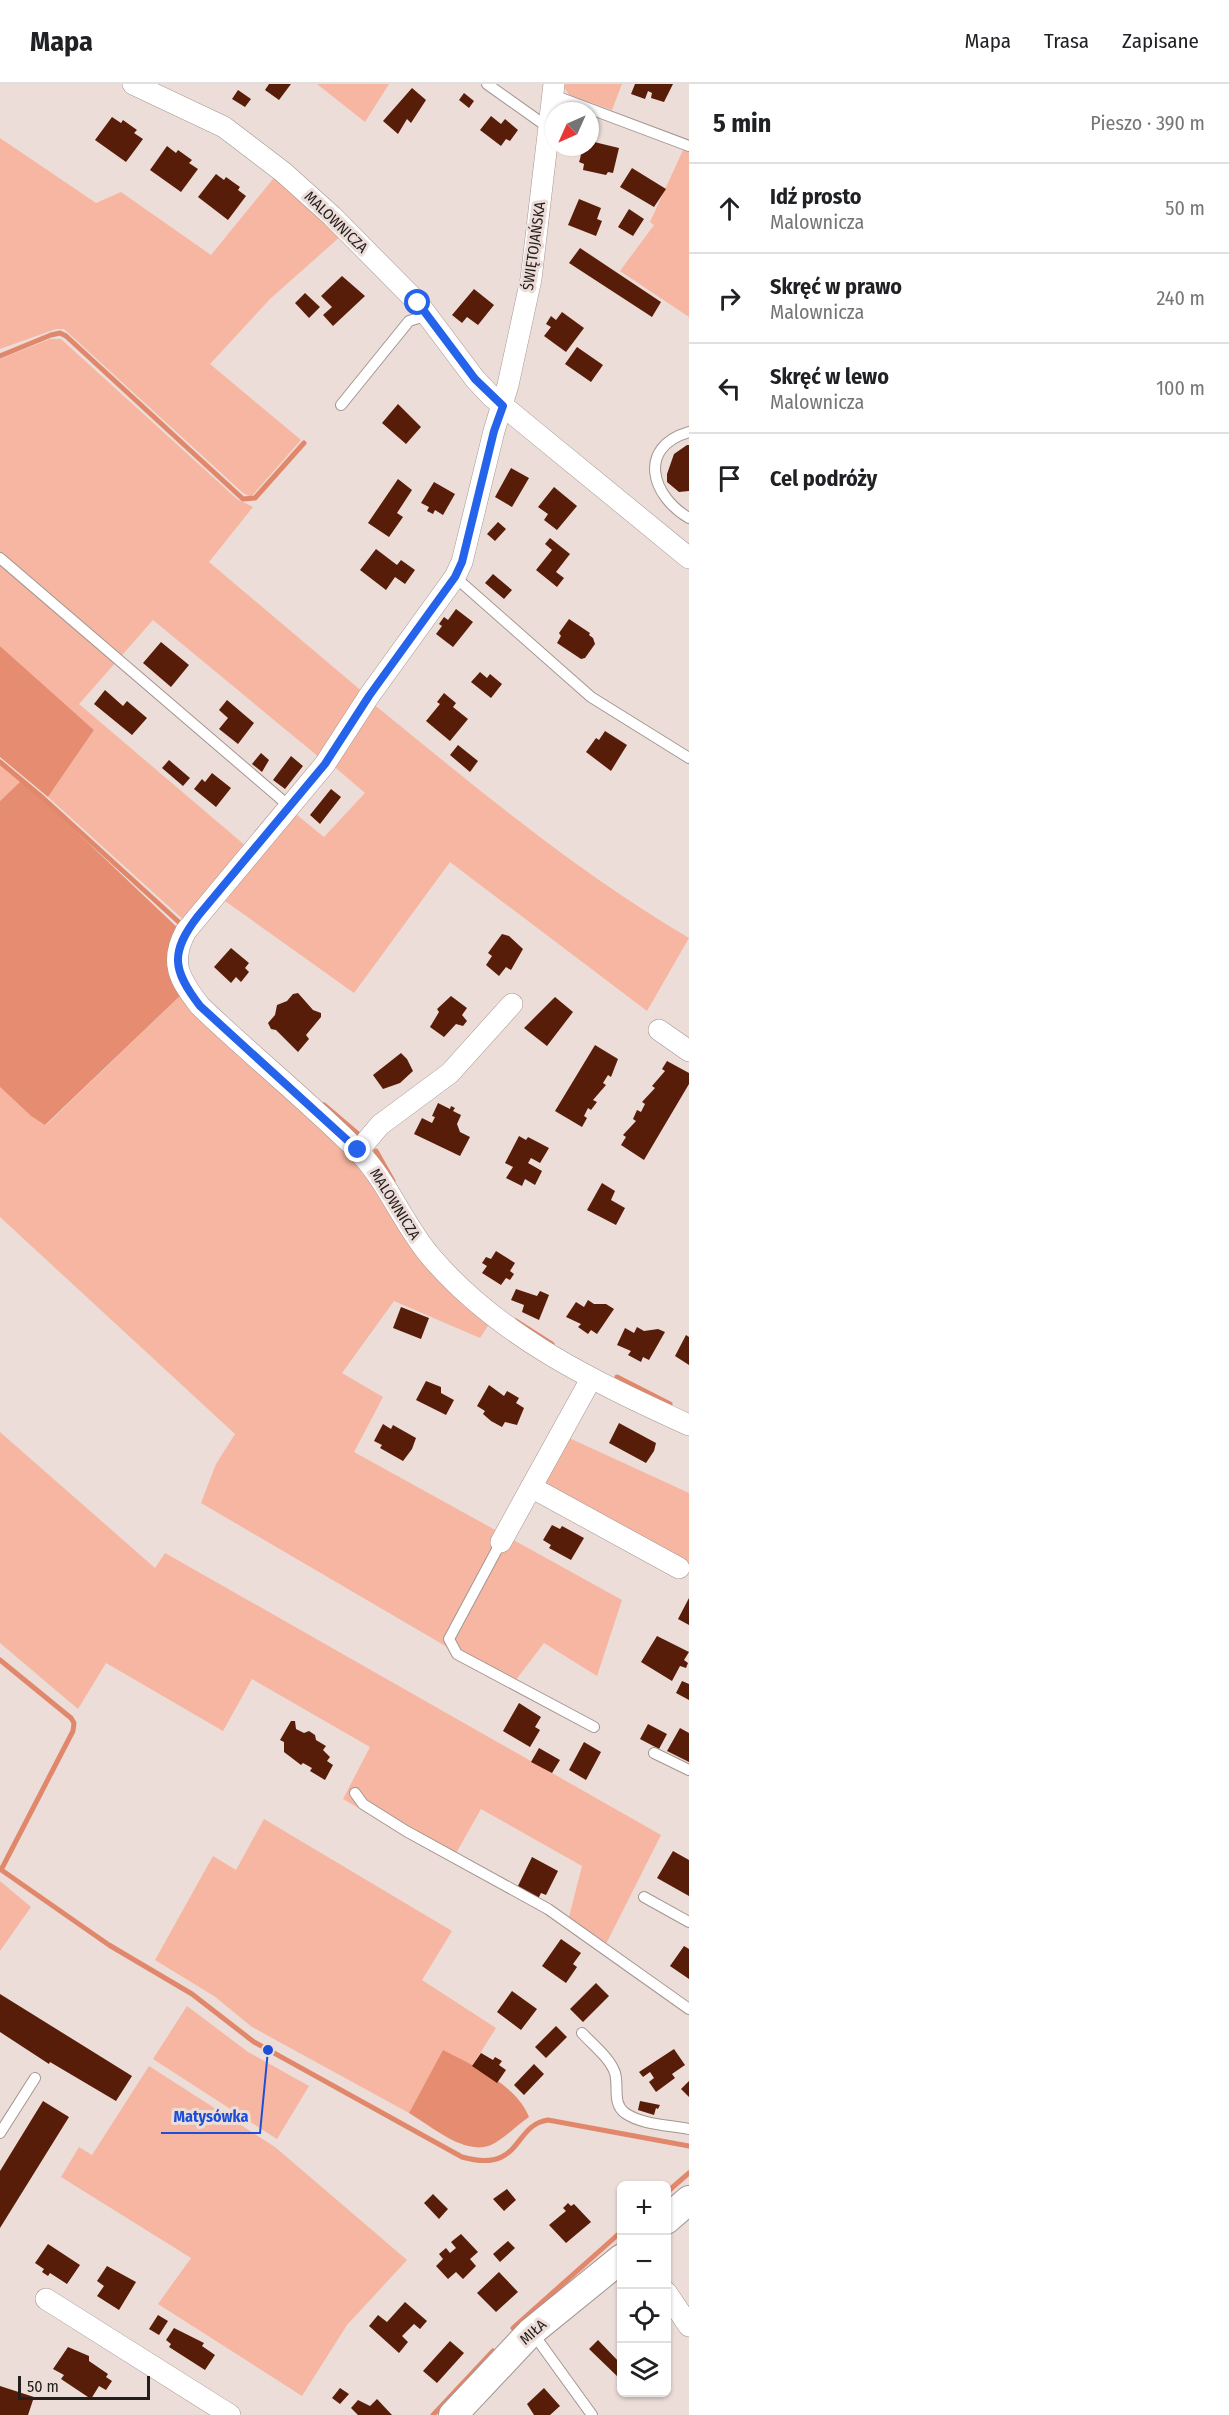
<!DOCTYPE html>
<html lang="pl">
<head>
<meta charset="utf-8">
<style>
	body { margin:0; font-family:"Fira Sans Condensed",sans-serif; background:#f2f2f2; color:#202124 }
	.controls { position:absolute; right:18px; bottom:18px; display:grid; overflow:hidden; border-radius:9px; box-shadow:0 2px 4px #0004 }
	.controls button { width:54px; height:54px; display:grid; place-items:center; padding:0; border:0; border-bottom:2px solid #e0e0e0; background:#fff; color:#202124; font:30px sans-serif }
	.compass { position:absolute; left:545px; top:18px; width:54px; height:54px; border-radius:50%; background:#fff; box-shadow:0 2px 4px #0004; rotate:225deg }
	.scale { position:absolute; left:18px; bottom:15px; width:132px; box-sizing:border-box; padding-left:6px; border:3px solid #231d1c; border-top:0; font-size:16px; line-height:21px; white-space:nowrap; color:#231d1c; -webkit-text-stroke:4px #ecddd8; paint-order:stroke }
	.stop { position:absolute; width:18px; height:18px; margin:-14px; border:4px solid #2563eb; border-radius:50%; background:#fff }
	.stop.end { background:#2563eb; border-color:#fff; box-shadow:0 2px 6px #0008 }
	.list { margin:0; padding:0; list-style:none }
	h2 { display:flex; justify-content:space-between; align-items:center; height:78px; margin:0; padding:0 24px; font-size:26px }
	h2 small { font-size:20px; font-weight:400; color:#757577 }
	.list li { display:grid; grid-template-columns:39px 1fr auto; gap:18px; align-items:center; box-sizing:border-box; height:90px; padding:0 24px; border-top:2px solid #e0e0e0 }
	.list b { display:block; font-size:22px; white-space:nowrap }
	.list p { margin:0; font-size:20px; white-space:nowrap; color:#757577 }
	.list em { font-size:20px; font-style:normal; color:#757577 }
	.icon { flex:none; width:33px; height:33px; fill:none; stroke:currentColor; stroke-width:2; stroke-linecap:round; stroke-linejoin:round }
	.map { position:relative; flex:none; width:689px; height:2331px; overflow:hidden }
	header { display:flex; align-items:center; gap:36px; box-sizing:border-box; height:84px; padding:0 30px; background:#fff; border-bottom:2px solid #e0e0e0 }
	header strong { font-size:28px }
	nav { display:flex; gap:33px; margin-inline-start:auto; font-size:21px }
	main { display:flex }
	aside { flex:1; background:#fff }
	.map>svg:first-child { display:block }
	.green { fill:#f6b6a2 }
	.forest { fill:#e68d71 }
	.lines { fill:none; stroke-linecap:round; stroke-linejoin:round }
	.stream { stroke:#e1886c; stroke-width:5 }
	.building { fill:#581d08 }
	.lane-casing { stroke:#a49691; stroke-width:12 }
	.street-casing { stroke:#a49691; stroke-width:22 }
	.secondary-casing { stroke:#a49691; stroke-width:30 }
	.lane { stroke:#fff; stroke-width:10 }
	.street { stroke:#fff; stroke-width:21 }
	.secondary { stroke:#fff; stroke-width:28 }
	.route { stroke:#2563eb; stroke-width:8 }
	.labels { text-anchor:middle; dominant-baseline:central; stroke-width:6; stroke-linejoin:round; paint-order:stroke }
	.street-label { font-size:15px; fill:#231d1c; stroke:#ecddd8 }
	.leader { fill:none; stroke:#1d4ed8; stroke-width:2 }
	.callout-dot { fill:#1d4ed8; stroke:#ecddd8; stroke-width:2 }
	.callout-label { font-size:16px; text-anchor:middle; font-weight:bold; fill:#1d4ed8; stroke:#ecddd8; stroke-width:6; stroke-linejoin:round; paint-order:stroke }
</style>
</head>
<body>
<header>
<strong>Mapa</strong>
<nav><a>Mapa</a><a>Trasa</a><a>Zapisane</a></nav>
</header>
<main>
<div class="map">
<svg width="689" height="2331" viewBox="0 0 689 2331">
	<rect width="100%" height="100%" fill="#ecddd8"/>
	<path class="green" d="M317,0H389L365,38Z
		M562,0H622L612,26L569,11Z
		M0,54L96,119L121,108L211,171L277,90L342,151L270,215L210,280L301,356L251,413L243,409L64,245H56L0,265Z
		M684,64L689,66V233L620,187L654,141L650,138Z
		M50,255H61L237,415L253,423L209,478L364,609L320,674L153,536L79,620L247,763L187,839L48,713L94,646L0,562V275Z
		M371,618C473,701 575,787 689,854L647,927L450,778L354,909L225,817L292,727L324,753L365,709L330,679Z
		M0,679L22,696L0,717Z
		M183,909L350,1065L491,1237L480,1254L394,1217L342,1289L383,1313L354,1368L622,1516L597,1592L544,1559L512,1601L201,1419L216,1380L235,1350L0,1133V1003L31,1032L46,1041Z
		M0,1348L155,1484L165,1469L661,1751L606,1860L569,1833L582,1782L481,1725L451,1778L343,1715L370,1663L252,1595L223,1647L106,1579L78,1625L0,1559Z
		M567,1353L689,1409V1481L629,1452L539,1401Z
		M264,1735L452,1847L422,1896L496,1944L472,1982L443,1967L409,2029L252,1943L214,1912L155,1876L213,1772L236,1786Z
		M0,1797L31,1823L0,1867Z
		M187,1922L248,1968L309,2002L277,2055L153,1975Z
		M149,1982L275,2063L407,2176L347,2241L302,2312L158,2220L191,2174L61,2093L79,2063L92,2071Z"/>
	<path class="forest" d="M0,562L94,646L48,713L0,673Z
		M22,696L180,846L183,909L45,1041L31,1032L0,1003V717Z
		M443,1966C472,1981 517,2001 529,2033C517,2041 504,2055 491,2061C465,2072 431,2042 409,2029Z"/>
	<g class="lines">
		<path class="stream" d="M0,272L51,251L60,249L66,252L243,415L255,414L304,359
			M0,678L43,714L182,841
			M324,1021L358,1050
			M376,1067L393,1097
			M516,1237L552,1260
			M617,1293L670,1320
			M0,1576L71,1634L74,1639L73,1647L1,1786
			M0,1785L109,1861L192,1910L254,1958L462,2073C523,2090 512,2041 548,2036L689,2062
			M666,2109L689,2089
			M513,2244L622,2147
			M433,2331L493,2267"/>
	</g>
	<path class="building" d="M269,0H291L279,16L265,6Z
		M635,0H673L664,18L651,14L652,9L648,7L645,15L631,10Z
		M412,4L426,16L411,39L407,35L398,50L383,37Z
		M238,6L251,15L245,23L232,15Z
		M464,9L474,17L469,24L459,16Z
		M491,32L501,40L505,35L518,46L510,57L506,55L501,62L480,46Z
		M112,33L121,39L123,36L137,46L134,49L143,55L126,78L95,56Z
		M590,57L619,64L613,89L608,88L606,91L583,86L584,80L579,78L580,75L582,65L588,67Z
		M167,62L176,69L178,66L192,76L189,79L198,85L181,108L150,86Z
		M632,84L666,105L654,123L620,103Z
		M216,90L224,96L226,93L240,103L238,106L246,112L228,136L198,113Z
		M579,115L601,124L597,135L602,137L596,152L568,141Z
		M629,125L644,135L633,152L618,143Z
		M580,164L661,218L652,233L569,179Z
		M342,192L365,212L333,242L323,231L332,223L321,212Z
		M474,205L494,221L478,241L467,233L462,239L452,231Z
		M305,209L320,223L309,234L295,219Z
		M562,228L584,244L566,268L544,252L551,243L546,240L551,232L556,236Z
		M577,263L603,281L591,298L565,280Z
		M398,320L421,343L406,360L382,339Z
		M687,361H689V407L679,408L667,398V390L674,370Z
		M511,384L529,394L512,423L495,413Z
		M398,395L412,406L397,429L403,433L389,453L368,439Z
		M434,398L455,410L443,431L435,426L433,430L427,427L429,423L421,419Z
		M554,403L577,422L557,446L544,436L548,430L538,423Z
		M498,438L506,445L495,457L487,450Z
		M550,454L570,470L556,488L564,494L557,503L536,486L552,466L545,460Z
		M376,465L397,481L401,476L415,486L405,500L395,493L386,506L360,486Z
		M493,490L512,506L504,515L485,499Z
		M456,525L473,538L453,563L436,550L442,542L439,540L444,533L448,536Z
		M569,535L590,549L589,551L593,554L595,560L585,574L581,575L557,559L561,552L559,549Z
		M161,558L189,581L171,603L143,579Z
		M480,588L487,594L490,590L502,600L491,614L471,598Z
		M105,606L123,622L127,617L147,634L132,651L94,620Z
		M444,609L456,619L453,623L468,635L450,657L426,637L440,620L437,618Z
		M227,616L254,639L238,660L219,645L228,634L219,626Z
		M605,647L627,661L611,687L586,668L596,654L599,656Z
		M458,661L478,677L470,688L450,671Z
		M261,669L269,676L262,688L252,680Z
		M291,672L303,682L285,705L273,696Z
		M169,676L190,694L183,702L162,684Z
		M212,689L231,704L216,723L194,705L202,695L205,698Z
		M331,705L341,713L320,740L310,731Z
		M502,850L509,852L523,865L511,886L506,883L499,892L486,881L492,872L488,869Z
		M231,864L249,879L245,884L249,888L241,898L236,893L231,899L214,883Z
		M298,909L313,926L321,929V933L306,951L309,955L298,968L276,946L271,945L268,939L275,931L277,921L287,917L293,910Z
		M451,912L467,924L462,931L467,937L463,942L456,940L444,953L430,943L439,928L437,925Z
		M555,913L573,928L547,962L524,944Z
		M595,961L618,975L611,993L608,991L603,999L606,1001L593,1016L597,1018L591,1026L588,1024L584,1032L587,1034L582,1043L555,1027Z
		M401,969L407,975L413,987L400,999L383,1005L373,991Z
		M667,977L689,989V1000L644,1076L621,1061L626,1053L623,1051L636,1037L633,1035L637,1026L641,1028L645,1020L642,1018L655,1004L652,1002L665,987L662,985Z
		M438,1019L450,1025L451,1022L455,1024L453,1027L461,1031L457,1040L460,1048L470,1053L460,1072L414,1050L422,1034L432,1039L435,1033L432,1032Z
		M519,1052L526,1056L528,1053L549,1064L540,1079L531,1074L528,1079L542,1087L535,1101L525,1095L522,1102L506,1094L513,1083L505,1079Z
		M602,1099L615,1107L611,1116L625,1124L616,1141L587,1126Z
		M496,1167L515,1179L510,1187L514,1190L510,1196L506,1194L501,1201L482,1189L487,1182L482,1179L486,1173L491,1175Z
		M516,1205L537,1212L540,1207L549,1211L539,1236L522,1228L524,1221L511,1216Z
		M588,1216L594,1220H606L614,1225L597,1250L591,1246L588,1250L578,1243L581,1240L566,1233L576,1218L584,1223Z
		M401,1223L429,1234L421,1255L393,1244Z
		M637,1243L644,1247L658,1245L665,1248L649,1276L643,1273L641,1278L628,1271L631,1267L617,1261L625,1244L634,1249Z
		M686,1251L689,1253V1281L675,1272Z
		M426,1297L441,1303V1309L454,1316L446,1331L416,1316Z
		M489,1301L504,1312L507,1307L519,1314L516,1319L524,1324L517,1341L505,1338L502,1343L491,1337L483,1330L485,1327L477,1322Z
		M619,1339L656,1359L654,1367L646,1379L609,1359Z
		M383,1340L391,1345L393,1341L416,1354L412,1365L403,1377L380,1364L382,1361L374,1357Z
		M552,1441L560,1445L562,1442L584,1454L571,1476L549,1464L551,1461L543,1456Z
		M689,1514V1541L678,1535Z
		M657,1552L689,1568L684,1576L688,1579L686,1584L680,1582L672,1597L641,1578Z
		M682,1597L689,1600V1616L676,1609Z
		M519,1619L541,1633L535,1643L540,1646L530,1663L503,1647Z
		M291,1637H295L296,1645L304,1649L309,1647L315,1651L316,1656L326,1662L323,1666L330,1673L327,1677L333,1681L325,1696L310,1687L312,1684L303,1679L301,1681L284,1668V1658L280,1656Z
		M648,1640L667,1650L659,1665L640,1655Z
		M680,1644L689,1649V1678L667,1667Z
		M584,1658L601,1668L586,1696L569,1686Z
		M539,1664L560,1676L552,1689L531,1678Z
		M673,1767L689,1776V1812L657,1794Z
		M532,1773L558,1787L546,1811L541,1809L538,1815L517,1804Z
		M561,1855L581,1869L573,1880L577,1883L566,1899L542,1882Z
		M684,1862L689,1865V1895L670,1882Z
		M596,1899L609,1912L583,1938L570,1925Z
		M512,1907L537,1925L521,1946L497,1928Z
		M0,1910L132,1992L116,2017L50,1978L49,1980L0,1948Z
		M556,1942L567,1953L546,1974L535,1963Z
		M674,1965L685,1981L672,1990L675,1994L656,2008L649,1998L654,1994L650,1988L643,1993L639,1988Z
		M481,1969L493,1976L495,1973L502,1977L499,1981L506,1986L497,1999L472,1982Z
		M534,1980L544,1990L524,2011L514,2001Z
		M689,1997V2013L681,2005Z
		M43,2017L69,2033L0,2144V2087Z
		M640,2017L660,2021L658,2025L656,2024L654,2031L638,2026Z
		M507,2105L516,2116L504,2127L493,2115Z
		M433,2110L448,2125L439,2135L424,2119Z
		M568,2119L571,2122L574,2120L591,2138L566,2159L549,2141L566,2127L563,2124Z
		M461,2150L478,2168L470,2175L476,2182L463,2195L456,2188L448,2195L436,2182L443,2175L439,2170L446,2164L450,2169L456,2164L451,2158Z
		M508,2157L515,2164L500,2178L493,2170Z
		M48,2160L80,2181L67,2200L50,2189L48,2192L42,2188L44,2185L35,2179Z
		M107,2182L136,2198L119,2226L97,2212L104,2202L97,2197Z
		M499,2188L518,2208L496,2228L477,2209Z
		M405,2218L427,2237L420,2245L414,2240L402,2252L408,2258L399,2269L369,2242L378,2231L387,2238Z
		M158,2231L168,2237L159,2251L149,2245Z
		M174,2244L204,2259L202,2262L215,2271L205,2286L169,2263L171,2260L166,2256Z
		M598,2256L621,2280V2287L617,2292L589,2265Z
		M450,2257L464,2269L437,2299L423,2287Z
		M68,2263L89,2272V2277L108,2290L106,2293L112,2297L106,2306L99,2302L91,2315L61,2295L64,2291L53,2285Z
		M0,2302L34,2313L28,2331H0Z
		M340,2304L349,2310L340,2320L332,2314Z
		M544,2304L560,2322L550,2331H534L527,2320Z
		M377,2315L392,2331H358L351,2324L358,2316L370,2322Z"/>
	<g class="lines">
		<defs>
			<path id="lane" d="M487,0L549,44
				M553,11L689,62
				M341,321L409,237L428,231
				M689,348C637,363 651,412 689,434
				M0,474L289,722
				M455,493L591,613L689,674
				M501,1458L449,1555L457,1570L594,1643
				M654,1669L689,1686
				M355,1709L363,1720L406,1747L548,1825L689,1925
				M644,1813L689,1838
				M582,1949C593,1961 610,1974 615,1989C619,2003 612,2019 625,2029C642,2041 670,2041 689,2045
				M0,2049L35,1994
				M532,2248L592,2331"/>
			<path id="street" d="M133,0L224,43L283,88L332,132L418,219L475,295L491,312L689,474
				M554,0L531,195L508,301L494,347L462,478L455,493L369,612L325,680L186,847C169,878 179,895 200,922C251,971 307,1016 357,1066C388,1097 403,1141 432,1174C501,1254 595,1298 689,1341
				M659,946L689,967
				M358,1067L380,1041L450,989L512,920
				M531,1403L679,1484
				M501,1458L591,1295
				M666,2208L689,2242
				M46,2215L230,2331"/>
			<path id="secondary" d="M666,2136L689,2116
				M453,2331L531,2248L622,2174"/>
		</defs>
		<use href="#lane" class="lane-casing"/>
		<use href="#street" class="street-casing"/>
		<use href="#secondary" class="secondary-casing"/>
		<use href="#lane" class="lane"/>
		<use href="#street" class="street"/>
		<use href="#secondary" class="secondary"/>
	</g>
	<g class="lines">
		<path class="route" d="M358,1066L200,922C172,886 170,868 198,832L325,680L369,612L455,493L462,478L494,347L503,322L475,295L418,219"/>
	</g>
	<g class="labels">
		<g class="street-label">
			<text transform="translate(336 138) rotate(44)">MALOWNICZA</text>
			<text transform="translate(534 162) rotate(-82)">ŚWIĘTOJAŃSKA</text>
			<text transform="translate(395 1120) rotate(58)">MALOWNICZA</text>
			<text transform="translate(533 2248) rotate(-42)">MIŁA</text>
		</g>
	</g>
	<path class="leader" d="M268 1966L260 2049H161"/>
	<circle class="callout-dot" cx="268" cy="1966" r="6"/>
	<g class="callout-label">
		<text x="211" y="2038">Matysówka</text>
	</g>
</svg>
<div class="controls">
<button>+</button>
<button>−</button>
<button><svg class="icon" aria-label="locate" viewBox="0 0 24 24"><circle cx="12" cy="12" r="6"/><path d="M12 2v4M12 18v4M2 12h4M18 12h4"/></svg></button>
<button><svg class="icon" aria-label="layers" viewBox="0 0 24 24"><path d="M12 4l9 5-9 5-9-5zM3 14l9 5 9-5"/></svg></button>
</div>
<svg class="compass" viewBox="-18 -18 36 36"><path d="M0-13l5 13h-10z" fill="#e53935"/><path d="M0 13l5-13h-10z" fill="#757577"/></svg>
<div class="scale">50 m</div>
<div class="stop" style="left:418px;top:219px"></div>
<div class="stop end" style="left:358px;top:1066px"></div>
</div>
<aside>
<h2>5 min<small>Pieszo · 390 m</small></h2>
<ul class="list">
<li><svg class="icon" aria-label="ahead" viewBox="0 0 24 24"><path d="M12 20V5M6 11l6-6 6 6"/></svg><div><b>Idź prosto</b><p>Malownicza</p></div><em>50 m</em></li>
<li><svg class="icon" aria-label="right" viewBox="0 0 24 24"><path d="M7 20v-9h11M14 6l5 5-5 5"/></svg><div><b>Skręć w prawo</b><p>Malownicza</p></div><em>240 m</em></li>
<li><svg class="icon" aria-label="left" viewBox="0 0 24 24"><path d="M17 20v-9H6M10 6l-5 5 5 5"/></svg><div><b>Skręć w lewo</b><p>Malownicza</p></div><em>100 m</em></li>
<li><svg class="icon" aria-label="arrive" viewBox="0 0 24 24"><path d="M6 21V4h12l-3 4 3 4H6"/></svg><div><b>Cel podróży</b></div></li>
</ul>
</aside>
</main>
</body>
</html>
